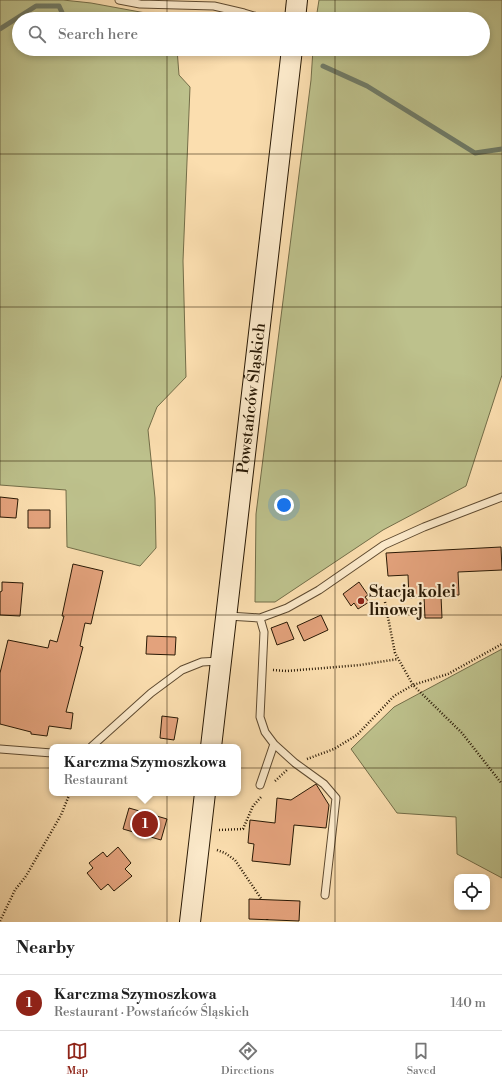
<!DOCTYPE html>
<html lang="en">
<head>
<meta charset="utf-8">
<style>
	body { margin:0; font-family:"Libre Bodoni",serif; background:#f2f2f2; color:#222 }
	.controls { position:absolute; right:12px; bottom:12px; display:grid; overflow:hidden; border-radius:8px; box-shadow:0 2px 6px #0003 }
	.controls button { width:36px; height:36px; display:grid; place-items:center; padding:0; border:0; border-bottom:1px solid #e0e0e0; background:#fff; color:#222; font:20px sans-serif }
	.you { position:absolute; left:284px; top:505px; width:14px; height:14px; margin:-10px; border:3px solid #fff; border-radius:50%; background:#1a73e8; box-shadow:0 0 0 6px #1a73e833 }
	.badge { display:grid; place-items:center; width:26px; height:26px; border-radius:50%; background:#8f2418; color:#fff; font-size:13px; font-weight:700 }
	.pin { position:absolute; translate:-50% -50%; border:2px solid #fff; box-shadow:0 1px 4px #0006 }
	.popup { position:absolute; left:49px; top:744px; width:192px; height:52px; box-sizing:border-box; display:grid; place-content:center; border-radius:8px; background:#fff; filter:drop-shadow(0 1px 3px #0005); font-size:13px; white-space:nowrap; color:#767676 }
	.popup b { font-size:15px; color:#222 }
	.popup::after { content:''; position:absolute; left:50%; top:100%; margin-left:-8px; border:8px solid transparent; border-top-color:#fff }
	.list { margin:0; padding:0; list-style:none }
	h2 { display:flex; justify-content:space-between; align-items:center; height:52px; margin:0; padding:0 16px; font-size:17px }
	h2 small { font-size:13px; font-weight:400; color:#767676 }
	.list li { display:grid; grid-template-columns:26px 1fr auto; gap:12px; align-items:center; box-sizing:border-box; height:56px; padding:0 16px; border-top:1px solid #e0e0e0 }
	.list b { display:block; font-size:15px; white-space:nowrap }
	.list p { margin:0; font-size:13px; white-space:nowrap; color:#767676 }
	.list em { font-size:13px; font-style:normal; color:#767676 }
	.icon { flex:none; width:22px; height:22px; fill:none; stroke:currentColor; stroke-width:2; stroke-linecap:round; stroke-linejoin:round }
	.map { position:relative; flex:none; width:502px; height:922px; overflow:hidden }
	.search { position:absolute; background:#fff; box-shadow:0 2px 6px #0003; left:12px; right:12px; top:12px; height:44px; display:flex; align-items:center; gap:10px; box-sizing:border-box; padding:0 14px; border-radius:22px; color:#767676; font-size:15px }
	.sheet { height:108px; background:#fff }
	nav { display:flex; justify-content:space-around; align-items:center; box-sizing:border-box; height:56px; border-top:1px solid #e0e0e0; background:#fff; font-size:11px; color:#767676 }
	nav a { display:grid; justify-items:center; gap:2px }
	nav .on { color:#8f2418 }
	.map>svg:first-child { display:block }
	.green { fill:#bdc18c; stroke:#736d48 }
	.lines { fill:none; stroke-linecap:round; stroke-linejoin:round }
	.stream { stroke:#707b67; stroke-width:5 }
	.building { fill:#e3a27c; stroke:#291905 }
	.lane-casing { stroke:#5e4a30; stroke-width:9 }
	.secondary-casing { stroke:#291905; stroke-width:22 }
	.path { stroke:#291905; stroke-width:2.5; stroke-dasharray:1 2; stroke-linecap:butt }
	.lane { stroke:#fceacb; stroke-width:7 }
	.secondary { stroke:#fceacb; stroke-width:20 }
	.grid { fill:none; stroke:#291905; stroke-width:1; stroke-opacity:0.55 }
	.poi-dot { fill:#8f2418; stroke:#fceacb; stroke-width:1.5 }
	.labels { text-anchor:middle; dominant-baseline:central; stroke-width:4; stroke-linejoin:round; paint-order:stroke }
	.street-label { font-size:16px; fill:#291905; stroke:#fceacb }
	.poi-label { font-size:16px; font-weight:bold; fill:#291905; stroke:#fceacb; text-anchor:start }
</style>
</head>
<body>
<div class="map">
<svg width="502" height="922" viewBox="0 0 502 922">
	<rect width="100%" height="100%" fill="#fbdeaf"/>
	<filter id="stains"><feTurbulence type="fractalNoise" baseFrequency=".005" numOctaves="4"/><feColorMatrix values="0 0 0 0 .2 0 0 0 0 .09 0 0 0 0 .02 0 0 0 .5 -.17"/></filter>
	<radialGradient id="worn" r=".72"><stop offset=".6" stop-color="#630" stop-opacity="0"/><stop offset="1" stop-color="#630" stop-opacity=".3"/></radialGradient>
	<path class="green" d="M0,0H63L91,3L151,14H175V19H19V49H177L179,75L190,87L183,261L186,377L157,407L148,430L155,498L156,548L140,566L67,547L66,490L0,485Z
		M319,0H502V375L466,486L383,530L275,602H255L256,514L311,80L313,49H483V19H316Z
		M502,649V878L457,854L456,817L397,813L351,749L394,707Z"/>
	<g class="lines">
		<path class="stream" d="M0,29L36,6H59L65,19
			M323,66L367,86L475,153L502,149"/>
	</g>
	<path class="building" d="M0,497L18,499L16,518L0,517Z
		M28,510H50V528H28Z
		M501,547L502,570L458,572L459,595L441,596L442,618H425L424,597L409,598L408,575L388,576L386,553Z
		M73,564L103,571L91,624L85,623L80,646L83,647L66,712L73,713L71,729L49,726L47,736L31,734V732L0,724V673L8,640L48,648L50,640L57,642L64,616H62Z
		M2,582L23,583L20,616L0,615V592L2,591Z
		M359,582L368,595L365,597L369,602L358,609L354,603L351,606L343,594Z
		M321,615L328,630L304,641L297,626Z
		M287,622L294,639L277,645L271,628Z
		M147,636L176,637L175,655L146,654Z
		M162,716L178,718L174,740L160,738Z
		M316,784L329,805L326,828L294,825L290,865L252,861L254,844L248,843L250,820L275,823L277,798L291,800Z
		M129,808L167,819L161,840L123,829Z
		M118,847L131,863L125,869L132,876L114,891L108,884L101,890L87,873L93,868L89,863L103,852L107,857Z
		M249,899L300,901L299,921L249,919Z"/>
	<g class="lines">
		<defs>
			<path id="lane" d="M119,0L140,4L214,6L244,13L264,19
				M228,616L260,618L287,608L319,590L384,545L424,527L502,497
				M274,744L295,763L324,784L336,798L325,895
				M91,747L151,693L182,670L202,662L219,661
				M0,749L52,753
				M260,785L274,744L265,732L260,717L264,632L260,618"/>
			<g id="secondary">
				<path d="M295,19L297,0"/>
				<path id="s1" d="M211,747L292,49"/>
				<path d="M190,922L205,793"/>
			</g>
		</defs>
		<use href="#lane" class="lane-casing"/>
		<use href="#secondary" class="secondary-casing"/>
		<path class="path" d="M385,602L395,653L413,685L462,733L502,784
			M273,670L287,671L360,665L398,659
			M307,759L334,749L357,735L394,696L413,685L448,674L502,644
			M275,781L287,770
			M219,830L243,829L253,806L261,797
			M217,850L225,853L235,860L262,900
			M267,919V922
			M0,921L15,890L26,876L61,815L70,793"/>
		<use href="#lane" class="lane"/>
		<use href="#secondary" class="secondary"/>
	</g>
	<path class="grid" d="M167,0V19M335,0V19M167,49V922M335,49V922M0,154H502M0,307H502M0,461H502M0,615H502M0,768H502"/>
	<circle class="poi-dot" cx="361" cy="601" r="4"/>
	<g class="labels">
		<g class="street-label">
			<text stroke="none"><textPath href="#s1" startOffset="351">Powstańców Śląskich</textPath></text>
		</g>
		<g class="poi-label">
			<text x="369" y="592">Stacja kolei<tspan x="369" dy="18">linowej</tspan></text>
		</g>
	</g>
	<rect width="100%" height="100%" filter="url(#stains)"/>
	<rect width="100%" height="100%" fill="url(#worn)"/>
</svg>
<div class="controls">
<button><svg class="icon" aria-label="locate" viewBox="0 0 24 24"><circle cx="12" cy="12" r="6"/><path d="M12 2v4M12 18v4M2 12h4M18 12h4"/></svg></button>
</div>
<div class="you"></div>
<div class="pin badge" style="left:145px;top:824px">1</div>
<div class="popup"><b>Karczma Szymoszkowa</b>Restaurant</div>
<div class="search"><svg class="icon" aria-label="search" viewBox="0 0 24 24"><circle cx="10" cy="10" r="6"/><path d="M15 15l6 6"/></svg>Search here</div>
</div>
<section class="sheet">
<h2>Nearby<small></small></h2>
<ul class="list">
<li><span class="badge">1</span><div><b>Karczma Szymoszkowa</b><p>Restaurant · Powstańców Śląskich</p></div><em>140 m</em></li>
</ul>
</section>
<nav>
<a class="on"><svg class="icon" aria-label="map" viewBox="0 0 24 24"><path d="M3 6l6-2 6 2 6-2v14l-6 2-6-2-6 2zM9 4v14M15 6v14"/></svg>Map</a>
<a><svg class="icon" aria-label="directions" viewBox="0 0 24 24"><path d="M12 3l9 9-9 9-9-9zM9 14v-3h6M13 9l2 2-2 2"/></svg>Directions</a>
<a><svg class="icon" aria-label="saved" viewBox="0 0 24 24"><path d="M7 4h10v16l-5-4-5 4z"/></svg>Saved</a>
</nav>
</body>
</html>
